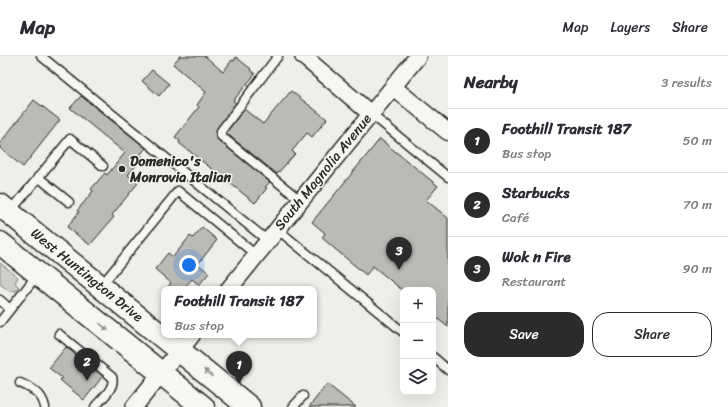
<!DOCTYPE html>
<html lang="en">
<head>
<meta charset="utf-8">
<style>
	body { margin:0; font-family:Sriracha,sans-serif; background:#f2f2f3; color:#2b2b33 }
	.controls { position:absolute; right:12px; bottom:12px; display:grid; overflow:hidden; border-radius:8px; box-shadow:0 4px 16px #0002 }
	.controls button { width:36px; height:36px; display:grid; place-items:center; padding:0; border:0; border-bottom:1px solid #e1e1e2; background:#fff; color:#2b2b33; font:20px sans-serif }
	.you { position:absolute; left:189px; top:209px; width:14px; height:14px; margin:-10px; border:3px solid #fff; border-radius:50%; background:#1a73e8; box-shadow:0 0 0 6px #1a73e833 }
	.badge { display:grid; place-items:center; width:26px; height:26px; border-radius:50%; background:#2b2b2b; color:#fff; font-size:13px; font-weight:700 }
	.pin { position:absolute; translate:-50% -33px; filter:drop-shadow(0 1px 2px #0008) }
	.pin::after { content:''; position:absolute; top:21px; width:14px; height:12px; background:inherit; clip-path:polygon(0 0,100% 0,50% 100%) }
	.popup { position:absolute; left:161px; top:230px; width:156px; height:52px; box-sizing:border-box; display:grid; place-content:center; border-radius:8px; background:#fff; filter:drop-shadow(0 1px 3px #0005); font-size:13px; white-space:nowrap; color:#7c7c81 }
	.popup b { font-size:15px; color:#2b2b33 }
	.popup::after { content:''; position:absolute; left:50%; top:100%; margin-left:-8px; border:8px solid transparent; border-top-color:#fff }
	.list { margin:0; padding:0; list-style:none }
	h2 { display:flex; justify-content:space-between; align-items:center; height:52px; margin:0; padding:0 16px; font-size:17px }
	h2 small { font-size:13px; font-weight:400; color:#7c7c81 }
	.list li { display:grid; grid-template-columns:26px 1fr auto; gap:12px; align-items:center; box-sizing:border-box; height:64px; padding:0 16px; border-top:1px solid #e1e1e2 }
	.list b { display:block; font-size:15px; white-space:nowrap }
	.list p { margin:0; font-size:13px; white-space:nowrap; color:#7c7c81 }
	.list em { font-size:13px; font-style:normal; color:#7c7c81 }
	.actions { display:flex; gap:8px; padding:12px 16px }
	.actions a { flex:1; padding:9px 0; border:1px solid #2b2b2b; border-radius:16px; text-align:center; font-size:14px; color:#2b2b2b }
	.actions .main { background:#2b2b2b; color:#fff }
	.icon { flex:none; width:22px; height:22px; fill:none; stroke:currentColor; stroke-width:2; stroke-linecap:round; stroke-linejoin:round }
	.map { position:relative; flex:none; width:448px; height:351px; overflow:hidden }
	header { display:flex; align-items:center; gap:24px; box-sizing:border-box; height:56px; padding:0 20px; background:#fff; border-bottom:1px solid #e1e1e2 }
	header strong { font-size:19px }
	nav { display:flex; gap:22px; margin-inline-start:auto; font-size:14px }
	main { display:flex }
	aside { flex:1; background:#fff }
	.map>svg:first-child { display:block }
	.green { fill:#cececa; stroke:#7c7c7a }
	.building { fill:#babab7; stroke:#2b2b2b }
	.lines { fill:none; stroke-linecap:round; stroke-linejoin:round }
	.lane-casing { stroke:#2b2b2b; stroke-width:11 }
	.street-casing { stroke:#2b2b2b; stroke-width:19 }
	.primary-casing { stroke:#2b2b2b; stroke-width:25 }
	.lane { stroke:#f6f6f2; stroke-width:8 }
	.street { stroke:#f6f6f2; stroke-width:16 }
	.primary { stroke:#f6f6f2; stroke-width:22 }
	.oneway { fill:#90908e }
	.poi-dot { fill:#2b2b2b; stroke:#f6f6f2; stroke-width:1.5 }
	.labels { text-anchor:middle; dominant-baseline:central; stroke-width:3; stroke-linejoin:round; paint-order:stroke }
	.poi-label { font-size:14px; font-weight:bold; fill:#2b2b2b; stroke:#f6f6f2; text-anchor:start }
	.street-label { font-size:14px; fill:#2b2b2b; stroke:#f6f6f2 }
</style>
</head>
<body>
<header>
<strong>Map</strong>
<nav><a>Map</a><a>Layers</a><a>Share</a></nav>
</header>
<main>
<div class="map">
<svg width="448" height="351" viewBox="0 0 448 351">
	<rect width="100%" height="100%" fill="#eeeeea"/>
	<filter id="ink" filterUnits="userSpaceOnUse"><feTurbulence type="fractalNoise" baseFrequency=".025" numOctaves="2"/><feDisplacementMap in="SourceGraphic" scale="8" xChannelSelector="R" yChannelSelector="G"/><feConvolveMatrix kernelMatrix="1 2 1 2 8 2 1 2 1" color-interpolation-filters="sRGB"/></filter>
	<g filter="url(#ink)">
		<path class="green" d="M0,207L18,221L15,227L19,231L16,235H9L0,228Z"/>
		<path class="building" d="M180,0H205L223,16L232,4L234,5L236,1L251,13L250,14L255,18L233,45L236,47L217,72L216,80L218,84L270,126L265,131L267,132L255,147L179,87L180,85L175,81L199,51L197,49L206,36L173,8Z
			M152,14L169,28L159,40L142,25Z
			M291,35L327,63L312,81L307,77L292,95L295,98L277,118L226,77L244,53L263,68Z
			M81,40L146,92L140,99L143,101L128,119L138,127L112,159L114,161L90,189L67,171L79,156L77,155L93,135L91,133L105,117L107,119L125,97L70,52Z
			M34,44L60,64L23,111L0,92V87Z
			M380,83L438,130L426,144L448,162V271L433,259V234H402L373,210L366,219L322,182L325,177L312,166Z
			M202,171L217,184L198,208L209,217L199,229L192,223L183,233H166L171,227L155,213L168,197L173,201L190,180L193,182Z
			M66,291L103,320L84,344L60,324L62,322L49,312Z
			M327,328L356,351H309Z"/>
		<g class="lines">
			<defs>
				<path id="lane" d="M41,0L268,185
					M278,0L221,75V80L300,144
					M371,58L448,121
					M38,121L69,146
					M10,156L70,83L103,110
					M277,173L403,276
					M101,230L178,135L256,199
					M0,244L10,253
					M0,266L38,218
					M59,278L112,321C116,332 101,343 95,351
					M433,301L448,314
					M20,327C33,333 42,337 45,351
					M293,351L303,340"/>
				<path id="street" d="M303,0L371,58
					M393,31L448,76
					M229,233L418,0
					M134,351L192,279"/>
				<path id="primary" d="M0,149L249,351
					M0,187L203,351"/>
			</defs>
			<use href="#lane" class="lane-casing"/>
			<use href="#street" class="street-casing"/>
			<use href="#primary" class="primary-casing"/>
			<use href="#lane" class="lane"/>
			<use href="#street" class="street"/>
			<use href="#primary" class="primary"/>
		</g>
		<defs><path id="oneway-solid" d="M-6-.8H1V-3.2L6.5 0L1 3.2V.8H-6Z"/></defs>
		<g class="oneway">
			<use href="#oneway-solid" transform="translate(104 271) rotate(39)"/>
			<use href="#oneway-solid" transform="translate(208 317) rotate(-140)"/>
		</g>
	</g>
	<circle class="poi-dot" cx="122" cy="113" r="4"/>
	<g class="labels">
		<g class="poi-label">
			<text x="130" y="105">Domenico's<tspan x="130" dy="16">Monrovia Italian</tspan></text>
		</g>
		<g class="street-label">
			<text transform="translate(323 116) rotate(-51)">South Magnolia Avenue</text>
			<text transform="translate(87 219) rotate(39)">West Huntington Drive</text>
		</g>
	</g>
</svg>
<div class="controls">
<button>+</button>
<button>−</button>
<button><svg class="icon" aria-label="layers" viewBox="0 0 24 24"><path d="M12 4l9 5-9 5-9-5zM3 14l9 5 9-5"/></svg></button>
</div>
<div class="you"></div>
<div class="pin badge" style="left:239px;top:328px">1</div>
<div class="popup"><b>Foothill Transit 187</b>Bus stop</div>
<div class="pin badge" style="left:87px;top:325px">2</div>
<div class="pin badge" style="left:399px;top:214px">3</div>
</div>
<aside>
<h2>Nearby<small>3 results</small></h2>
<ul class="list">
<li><span class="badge">1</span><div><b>Foothill Transit 187</b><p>Bus stop</p></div><em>50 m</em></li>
<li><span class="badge">2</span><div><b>Starbucks</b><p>Café</p></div><em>70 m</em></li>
<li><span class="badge">3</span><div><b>Wok n Fire</b><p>Restaurant</p></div><em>90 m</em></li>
</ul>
<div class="actions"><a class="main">Save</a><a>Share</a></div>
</aside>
</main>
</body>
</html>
